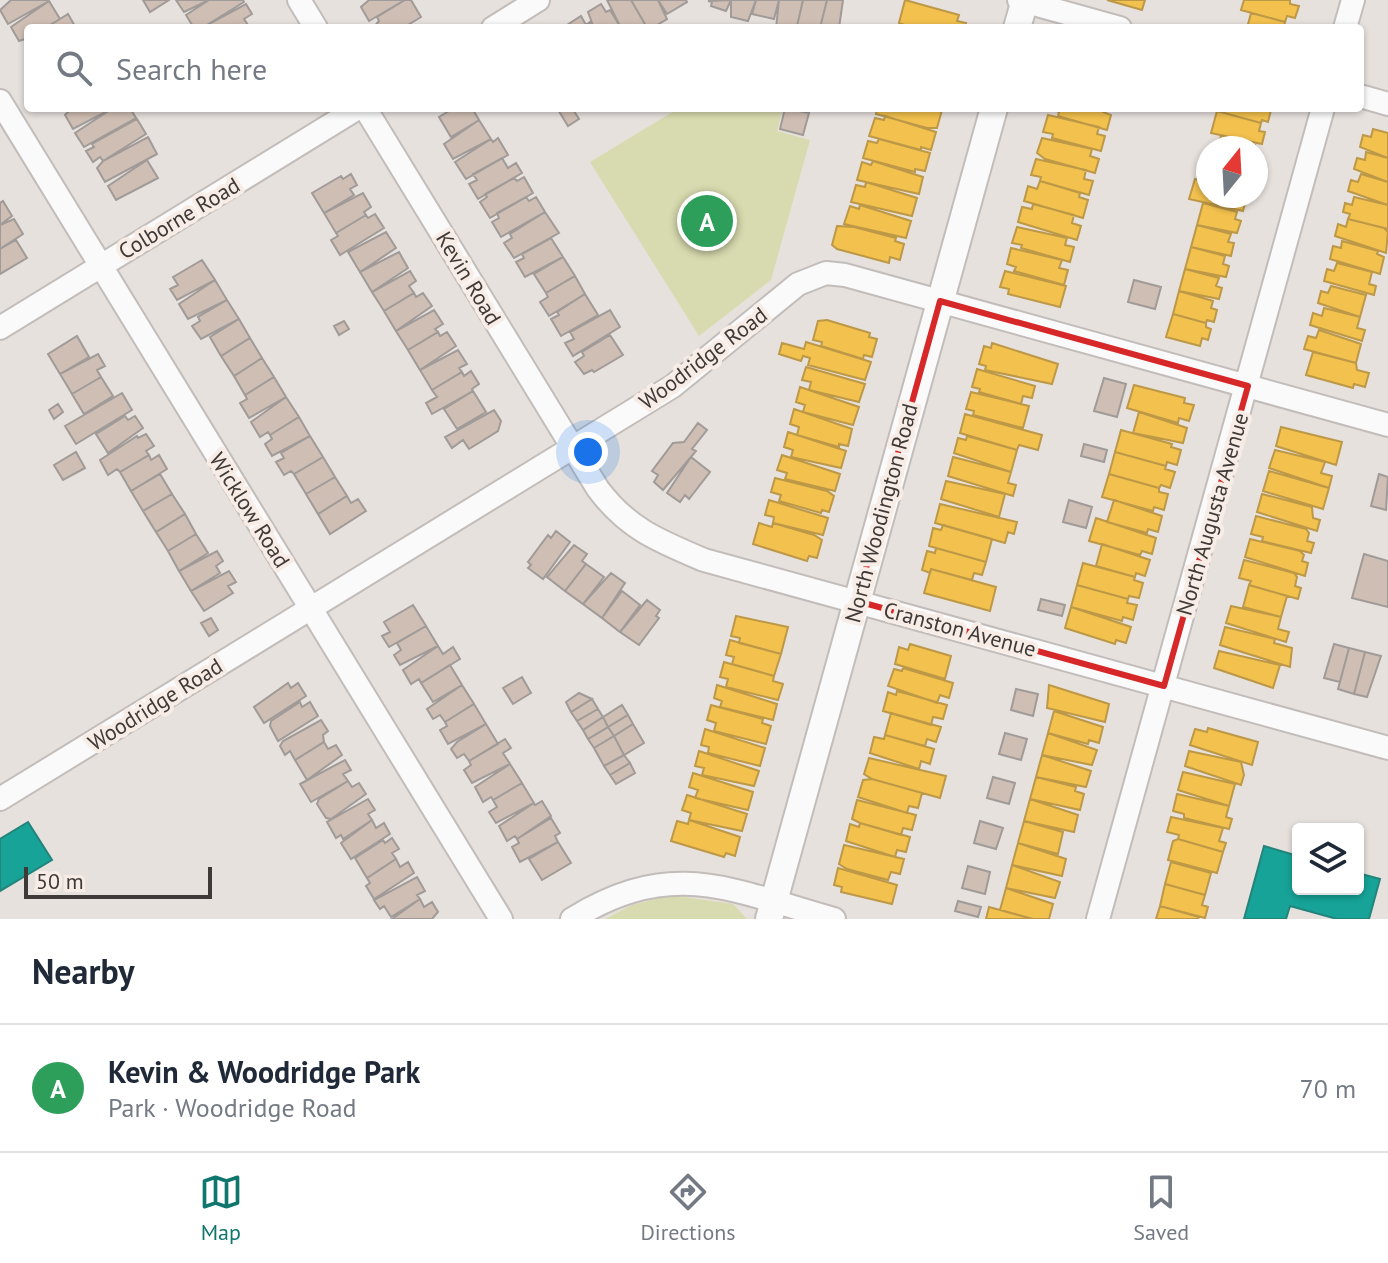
<!DOCTYPE html>
<html lang="en">
<head>
<meta charset="utf-8">
<style>
	body { margin:0; font-family:"PT Sans",sans-serif; background:#f2f2f3; color:#1f2937 }
	.controls { position:absolute; right:24px; bottom:24px; display:grid; overflow:hidden; border-radius:8px; box-shadow:0 2px 6px #0004 }
	.controls button { width:72px; height:72px; display:grid; place-items:center; padding:0; border:0; border-bottom:2px solid #e0e1e3; background:#fff; color:#1f2937; font:40px sans-serif }
	.compass { position:absolute; left:1196px; top:136px; width:72px; height:72px; border-radius:50%; background:#fff; box-shadow:0 2px 6px #0004; rotate:18deg }
	.scale { position:absolute; left:24px; bottom:20px; width:188px; box-sizing:border-box; padding-left:8px; border:4px solid #3f3a38; border-top:0; font-size:22px; line-height:28px; white-space:nowrap; color:#3f3a38; -webkit-text-stroke:6px #f8ede6; paint-order:stroke }
	.you { position:absolute; left:588px; top:452px; width:28px; height:28px; margin:-20px; border:6px solid #fff; border-radius:50%; background:#1a73e8; box-shadow:0 0 0 12px #1a73e833 }
	.badge { display:grid; place-items:center; width:52px; height:52px; border-radius:50%; background:#0f766e; color:#fff; font-size:26px; font-weight:700 }
	.pin { position:absolute; translate:-50% -50%; border:4px solid #fff; box-shadow:0 2px 8px #0006 }
	.list { margin:0; padding:0; list-style:none }
	h2 { display:flex; justify-content:space-between; align-items:center; height:104px; margin:0; padding:0 32px; font-size:34px }
	h2 small { font-size:26px; font-weight:400; color:#747a83 }
	.list li { display:grid; grid-template-columns:52px 1fr auto; gap:24px; align-items:center; box-sizing:border-box; height:128px; padding:0 32px; border-top:2px solid #e0e1e3 }
	.list b { display:block; font-size:30px; white-space:nowrap }
	.list p { margin:0; font-size:26px; white-space:nowrap; color:#747a83 }
	.list em { font-size:26px; font-style:normal; color:#747a83 }
	.icon { flex:none; width:44px; height:44px; fill:none; stroke:currentColor; stroke-width:2; stroke-linecap:round; stroke-linejoin:round }
	.map { position:relative; flex:none; width:1388px; height:919px; overflow:hidden }
	.search { position:absolute; background:#fff; box-shadow:0 2px 6px #0004; left:24px; right:24px; top:24px; height:88px; display:flex; align-items:center; gap:20px; box-sizing:border-box; padding:0 28px; border-radius:8px; color:#747a83; font-size:30px }
	.sheet { height:232px; background:#fff }
	nav { display:flex; justify-content:space-around; align-items:center; box-sizing:border-box; height:112px; border-top:2px solid #e0e1e3; background:#fff; font-size:22px; color:#747a83 }
	nav a { display:grid; justify-items:center; gap:4px }
	nav .on { color:#0f766e }
	.map>svg:first-child { display:block }
	.green { fill:#d8dbaf }
	.homes { fill:#f2c14e; stroke:#bc9847; stroke-width:2 }
	.public { fill:#17a398; stroke:#23847b; stroke-width:2 }
	.building { fill:#cfbeb3; stroke:#a09b98; stroke-width:2 }
	.lines { fill:none; stroke-linecap:round; stroke-linejoin:round }
	.minor-casing { stroke:#c2bdba; stroke-width:26 }
	.tertiary-casing { stroke:#c2bdba; stroke-width:30 }
	.minor { stroke:#fbfafa; stroke-width:22 }
	.tertiary { stroke:#fbfafa; stroke-width:26 }
	.marked { fill:none; stroke:#d62828; stroke-width:6; stroke-linejoin:round }
	.labels { text-anchor:middle; dominant-baseline:central; stroke-width:8; stroke-linejoin:round; paint-order:stroke }
	.street-label { font-size:22px; fill:#3f3a38; stroke:#f8ede6 }
</style>
</head>
<body>
<div class="map">
<svg width="1388" height="919" viewBox="0 0 1388 919">
	<rect width="100%" height="100%" fill="#e7e1dd"/>
	<path class="green" d="M679,108H783L777,131L810,140L771,280L699,336L590,162Z
		M671,895L733,904L747,919H605L632,905Z"/>
	<path class="homes" d="M905,0L959,15L957,21L966,23L965,28H912L899,23Z
		M1107,0H1145L1142,10Z
		M1244,0H1290V4L1299,6L1295,18L1287,16L1285,22L1241,10Z
		M1251,13L1285,22L1284,27L1289,28H1247Z
		M877,108H933L942,110L937,128H927L876,114Z
		M1050,108H1104L1103,112L1111,115L1107,130L1058,116L1059,112Z
		M1218,108H1265L1271,110L1268,122L1262,120L1261,123L1217,111Z
		M1217,111L1261,123L1259,131L1265,132L1262,144L1211,133Z
		M1048,115L1099,127L1097,134L1105,136L1101,151L1052,138L1053,134L1043,132Z
		M885,116L936,132L931,150L921,147V150L869,136L875,118L884,120Z
		M1373,129L1388,133V158L1360,147L1363,135L1371,137Z
		M1221,136L1255,145L1254,148H1217Z
		M1042,138L1092,149L1090,156L1099,159L1095,173L1045,159L1037,153Z
		M879,139L930,153L925,171L915,169V172L863,158L868,141L877,143Z
		M1366,152L1388,158V182L1354,169L1357,158L1365,160Z
		M1036,159L1086,170L1084,179L1093,181L1089,195L1040,181L1041,177L1031,175Z
		M873,161L923,177L919,194L857,180L862,162L871,165Z
		M1361,174L1388,182V205L1348,191L1351,180L1358,182Z
		M1195,179L1208,182V196H1247L1243,211L1189,199Z
		M1040,181L1080,193L1079,197L1088,200L1083,218L1024,201L1028,186L1037,189Z
		M866,182L917,198L912,216L851,202L856,185L865,187Z
		M1354,197L1388,205V229L1348,219L1350,214L1343,212L1345,203L1352,205Z
		M1203,203L1237,212L1235,219L1241,221L1237,233L1197,225Z
		M1033,204L1074,215L1072,223L1081,226L1077,240L1018,222L1022,207L1032,209Z
		M860,205L911,221L906,238L844,224L850,206L859,209Z
		M1348,219L1384,228L1388,232L1386,253L1335,236L1338,224L1346,227Z
		M1197,225L1231,234L1228,242L1234,243L1231,256L1191,247Z
		M837,226L854,227L896,238L895,241L904,244L900,260L890,257L889,263L837,249L832,245Z
		M1017,227L1067,238L1065,245L1074,247L1070,262L1021,248L1022,245L1012,243Z
		M1342,241L1378,251L1377,254L1384,257L1380,274L1330,259L1333,246L1341,248Z
		M1191,247L1225,256L1223,264L1229,266L1226,277L1185,269Z
		M1011,248L1062,260L1059,268L1068,270L1064,285L1014,271L1016,267L1007,264Z
		M1337,263L1372,272L1369,284L1376,286L1374,295L1324,281L1327,269L1334,271Z
		M1185,269L1219,278L1216,286L1222,288L1219,299L1179,291Z
		M1005,271L1066,286L1060,307L1008,294L1009,289L1000,287Z
		M1331,286L1366,295L1360,317L1318,303L1321,291L1328,293Z
		M1179,291L1213,301L1211,308L1217,310L1214,322L1207,320L1206,323L1173,314Z
		M1324,308L1360,317L1357,328L1365,330L1362,341L1310,325L1313,313L1322,316Z
		M1173,314L1206,323V327L1211,329L1208,340L1202,338L1200,346L1166,337Z
		M827,320L870,333L869,337L877,339L872,357L864,355L863,359L821,346L822,342L813,340L818,321Z
		M1319,330L1361,344L1356,363L1304,349L1308,336L1316,338Z
		M806,342L871,362L865,380L808,365L810,358L803,356L801,361L779,354L782,343L804,349Z
		M992,343L1058,364L1052,384L985,370L986,366L979,364L984,346L991,348Z
		M1313,352L1356,363L1357,370L1369,373L1365,387L1354,384L1353,388L1306,375Z
		M806,367L865,384L859,402L809,390L811,382L802,380Z
		M977,369L1035,386L1032,398L1023,396L1021,404L979,392L980,389L972,387Z
		M1134,385L1185,398L1184,403L1194,405L1189,421L1179,418L1178,423L1127,408Z
		M800,387L859,407L853,425L803,412L805,405L796,402Z
		M971,392L1029,406L1023,428L973,415L974,411L966,409Z
		M794,409L852,429L848,446L839,444V447L797,435L799,427L790,424Z
		M1139,412L1187,428L1183,443L1133,433Z
		M965,414L1042,435L1038,450L1019,445L1017,450L960,433Z
		M1281,427L1342,442L1336,465L1276,446Z
		M1121,430L1172,444L1171,447L1181,450L1177,465L1167,462L1166,466L1115,452Z
		M788,432L846,451L841,468L791,457L793,450L784,447Z
		M967,436L1017,450L1011,472L954,453L958,438L966,440Z
		M1275,450L1325,462L1321,473L1332,476L1329,488L1269,468Z
		M1115,452L1166,466L1165,469L1175,472L1170,488L1161,485L1159,488L1109,474Z
		M782,455L840,474L835,491L785,479L787,473L777,470Z
		M953,457L1011,472L1008,483L1016,485L1013,496L948,476Z
		M1269,471L1329,488L1323,509L1263,491Z
		M1109,474L1159,488V492L1168,494L1164,510L1154,507L1153,511L1102,497Z
		M775,478L827,491L834,496L829,512L822,510L821,513L779,501L781,495L771,492Z
		M946,481L1005,494L999,517L941,499Z
		M1262,494L1312,507L1313,518L1320,520L1317,531L1257,512Z
		M769,500L828,518L823,535L773,523L774,517L765,515Z
		M1114,500L1162,516L1158,532L1148,529L1147,533L1107,522Z
		M940,504L1017,522L1014,534L1008,532L1005,543L935,523Z
		M1256,516L1306,529L1309,533L1307,541L1314,543L1311,553L1262,541L1263,537L1251,534Z
		M1096,518L1156,538L1152,554L1142,551L1140,555L1089,541Z
		M759,523L772,527L773,523L814,535L822,540L817,558L809,556L807,561L753,544Z
		M943,525L992,539L986,562L929,546L933,528L941,530Z
		M1250,539L1300,551L1304,555L1302,561L1308,563L1305,576L1245,557Z
		M1102,544L1150,560L1145,576L1136,573L1135,577L1096,566Z
		M936,548L986,562L982,575L974,573L972,580L931,569L930,573L922,570L927,551L935,553Z
		M1244,560L1294,573L1297,577L1295,586L1301,588L1298,599L1249,585L1251,581L1239,578Z
		M1083,563L1135,577L1134,580L1143,583L1139,598L1129,596L1128,599L1077,585Z
		M931,569L996,587L990,611L924,593Z
		M1077,585L1128,599L1127,603L1137,605L1133,620L1123,617L1122,621L1071,607Z
		M1249,585L1287,596L1281,617L1243,607Z
		M1231,606L1281,617L1278,629L1289,632L1286,642L1226,623Z
		M1071,607L1131,627L1126,643L1116,640L1115,644L1065,628Z
		M736,616L788,627L781,654L739,643L740,638L731,636Z
		M1225,627L1275,639L1274,643L1292,648L1290,667L1220,645Z
		M730,640L781,654L774,676L732,664L734,657L726,655Z
		M910,644L951,656L945,679L895,664L899,647L908,650Z
		M1219,651L1280,665L1273,688L1214,668Z
		M724,662L774,676L773,681L783,684L778,700L726,687L728,679L720,677Z
		M903,668L953,683L949,698L940,695L937,703L888,686L894,669L902,671Z
		M717,685L777,704L773,720L720,707L722,701L714,698Z
		M1049,685L1109,704L1105,722L1047,708Z
		M897,691L947,705L943,719L933,717L931,725L883,711L888,692L896,695Z
		M711,705L763,719L762,723L771,726L766,744L714,731L716,723L707,720Z
		M1054,711L1103,727L1099,743L1089,740L1088,744L1048,733Z
		M891,713L941,727L936,742L927,739L925,746L885,735Z
		M1208,728L1258,742L1252,765L1190,745L1195,729L1207,732Z
		M705,729L765,748L760,766L708,753L709,747L701,745Z
		M1048,733L1097,750L1092,765L1042,755Z
		M885,735L934,749L930,764L921,761L919,769L870,753L874,737L884,739Z
		M699,751L759,771L754,786L702,775L704,768L695,766Z
		M1189,751L1241,762L1244,775L1241,785L1185,766Z
		M1042,755L1091,771L1086,787L1036,777Z
		M869,758L946,776L940,798L872,779L864,774Z
		M1183,772L1235,784L1229,806L1178,790Z
		M693,773L753,792L748,810L695,798L698,790L689,787Z
		M1036,777L1076,787L1075,791L1084,794L1080,810L1030,799Z
		M872,779L922,793L918,808L909,806L907,813L858,797L863,780Z
		M1177,794L1229,806L1226,817L1232,819L1229,829L1184,818V814L1173,811Z
		M687,795L747,814L742,831L689,820L691,813L682,810Z
		M1030,799L1078,815L1074,832L1024,821Z
		M857,800L916,815L912,830L903,828L901,835L860,823L852,819Z
		M1171,817L1223,828L1219,841L1226,843L1223,852L1178,839L1179,835L1167,832Z
		M689,820L740,837L735,856L726,853L724,857L671,841L677,821L688,824Z
		M1024,821L1063,832L1058,854L1018,843Z
		M860,823L910,837L906,852L897,850L895,857L846,841L850,824L859,827Z
		M1178,839L1223,852L1217,873L1168,860L1173,841Z
		M1018,843L1066,859L1062,876L1012,865Z
		M844,845L904,859L900,874L891,872L888,880L847,869L839,864Z
		M1171,862L1211,873L1205,895L1165,884Z
		M1012,865L1060,882L1055,898L1006,888Z
		M838,868L897,885L892,904L841,892L842,887L834,885Z
		M1165,884L1205,895L1202,905L1208,907L1205,918L1160,906Z
		M1006,888L1053,904L1049,919H1033L1000,910Z
		M1160,906L1199,917L1198,919H1156Z
		M989,907L1033,919H986Z"/>
	<path class="public" d="M28,822L52,860L0,891V839Z
		M1264,846L1298,856V889H1358V873L1380,879L1369,919H1337L1290,906L1286,919H1244Z"/>
	<path class="building" d="M11,0H48L49,1L8,24L0,10Z
		M143,0H169L150,12Z
		M176,0H209L184,12Z
		M209,0H243L244,2L202,28H194L186,15Z
		M405,0L369,21L361,7L369,0Z
		M405,0H411L421,17L403,28H373L379,21L377,17Z
		M607,0H631L646,26L621,28Z
		M631,0H658L667,19L652,28L646,26Z
		M658,0H686L687,2L667,14Z
		M731,0L726,11L711,6L712,2L708,1Z
		M731,0H756L748,21L731,17Z
		M756,0H779L774,19L752,14Z
		M779,0H803L797,26L776,28Z
		M803,0H827L820,28L797,26Z
		M827,0H843L839,28H820Z
		M49,1L60,19L45,28H28V38L19,41L11,27Z
		M246,4L252,14L244,19L248,25L242,28L205,26Z
		M601,4L606,12L610,10L621,28H594L588,12Z
		M68,14L76,28H45L60,19Z
		M581,16L586,25L590,22L594,28H569L567,25Z
		M113,108H130L136,118L84,147L75,133Z
		M113,108L73,129L65,115L72,108Z
		M454,108H472L479,120L451,137L439,117Z
		M557,108H572L579,119L568,126Z
		M785,108L809,113L803,135L780,129Z
		M137,119L146,134L103,161L100,157L93,162L86,151L94,147L92,144Z
		M479,120L491,139L453,159L444,144Z
		M148,137L157,154L105,182L97,168L103,161Z
		M498,138L508,155L466,179L455,162L491,139L493,142Z
		M502,158L508,168L516,163L522,173L478,199L469,184L477,180L473,174Z
		M147,160L158,178L116,200L108,186Z
		M351,174L357,185L350,189L354,195L324,213L312,193L341,176L343,179Z
		M524,177L533,193L490,218L480,202L487,197L485,194L514,178L517,181Z
		M363,193L371,207L364,212L366,215L336,233L324,213Z
		M526,197L529,201L536,197L545,212L501,237L492,222L499,218L497,213Z
		M3,201L12,216L0,225V203Z
		M545,212L559,233L514,258L504,243L512,238L510,234Z
		M375,214L384,228L340,255L331,240L338,236L336,233L366,215L368,218Z
		M14,219L23,234L0,249V225Z
		M386,232L396,248L360,272L348,252Z
		M551,238L563,257L525,277L516,262L524,258L522,254Z
		M16,240L27,258L0,274V249Z
		M399,252L408,268L372,292L360,272Z
		M563,257L575,276L546,293L534,274Z
		M202,260L215,280L177,300L170,289L178,285L173,277Z
		M410,271L416,281L409,286L414,293L384,311L372,292Z
		M575,276L585,294L549,316L540,302L548,297L546,293Z
		M215,280L227,300L188,319L179,304Z
		M1134,280L1161,287L1155,309L1128,302Z
		M414,293L416,297L423,293L432,306L396,331L384,311Z
		M585,294L598,315L561,336L551,319L559,315L557,312Z
		M227,300L239,319L201,339L192,326L200,321L198,317Z
		M434,310L443,324L435,329L438,332L408,350L396,331Z
		M610,310L620,327L573,356L565,343L574,339L570,332Z
		M239,319L250,338L221,356L210,337Z
		M344,321L349,329L339,335L334,326Z
		M438,332L440,336L447,332L456,346L420,370L408,350Z
		M610,335L623,355L594,372L592,370L584,374L575,362L584,356L582,352Z
		M77,336L89,357L60,374L48,354Z
		M250,338L262,358L234,376L221,356Z
		M458,350L467,364L459,368L462,372L432,390L420,370Z
		M98,354L105,366L97,370L101,377L72,394L60,374Z
		M262,358L274,377L245,395L234,376Z
		M471,371L479,384L472,389L473,391L432,414L426,403L437,397L432,390L462,372L464,376Z
		M101,377L113,396L84,414L72,394Z
		M274,377L286,397L249,418L240,403L247,399L245,395Z
		M1104,378L1126,384L1117,417L1094,411Z
		M473,391L486,412L457,429L444,409Z
		M122,393L132,410L76,444L65,426Z
		M286,397L299,417L270,435L268,432L260,437L251,422Z
		M58,404L63,412L54,419L49,410Z
		M494,410L501,421L498,431L469,449L463,440L452,448L445,437Z
		M125,416L128,420L135,416L143,428L108,453L96,434Z
		M299,417L310,436L272,456L265,444L272,439L270,435Z
		M698,423L707,430L692,449L696,451L663,490L654,482L658,475L652,471L673,443L684,442Z
		M146,434L154,446L146,451L149,455L120,472L117,469L108,475L100,460L137,436L138,438Z
		M310,436L323,457L294,474L291,471L284,475L276,462L284,458L281,453Z
		M1084,444L1107,450L1104,462L1081,456Z
		M76,452L85,468L63,480L54,465Z
		M149,455L151,460L159,455L167,469L131,491L120,472Z
		M323,457L335,477L306,494L294,474Z
		M691,457L710,472L689,499L685,495L680,502L667,493Z
		M160,474L172,494L143,511L131,491Z
		M1379,474L1388,477L1386,510L1371,506Z
		M335,477L347,496L318,514L306,494Z
		M172,494L185,514L156,532L143,511Z
		M347,496L351,503L358,499L366,511L330,534L318,514Z
		M1069,500L1092,507L1086,528L1063,522Z
		M185,514L196,534L168,551L156,532Z
		M556,531L570,542L543,579L528,568L531,565L528,562L548,535L551,538Z
		M196,534L208,553L179,571L168,551Z
		M574,545L587,554L582,561L586,564L565,591L547,577Z
		M217,551L223,561L216,566L220,573L191,591L179,571Z
		M1364,554L1388,561V607L1352,598Z
		M586,564L604,577L583,604L565,591Z
		M229,571L236,582L228,586L233,593L204,611L191,591Z
		M611,573L625,583L602,618L583,604Z
		M622,591L640,605L620,632L602,618Z
		M1041,599L1065,605L1062,616L1038,610Z
		M647,600L660,610L656,616L659,618L639,645L620,632Z
		M413,605L426,626L389,647L382,636L390,632L384,622Z
		M211,618L218,630L209,636L201,623Z
		M426,626L438,646L400,665L394,655L401,650L397,643Z
		M1334,644L1349,648L1340,682L1324,678Z
		M438,646L443,654L453,647L460,659L421,683L419,679L411,684L403,670Z
		M1349,648L1365,652L1354,694L1338,689Z
		M1365,652L1381,656L1367,697L1354,694Z
		M450,665L462,685L433,702L421,683Z
		M522,677L531,693L513,704L503,688Z
		M288,683L291,688L298,683L306,696L264,723L254,707Z
		M462,685L474,704L445,722L440,715L433,719L427,709Z
		M1016,689L1038,694L1033,716L1011,710Z
		M579,693L592,699L571,712L566,702Z
		M592,699L598,709L577,721L571,712Z
		M300,702L302,707L310,702L318,716L278,741L270,726L271,721Z
		M474,704L486,724L448,744L440,730L447,726L445,722Z
		M622,705L628,715L608,727L603,717Z
		M598,709L603,717L583,730L577,721Z
		M628,715L633,724L614,736L608,727Z
		M603,717L608,727L588,739L583,730Z
		M321,720L328,731L323,735L324,742L295,760L290,751L285,755L280,746L283,741Z
		M486,724L498,744L469,761L464,754L457,758L451,749L457,742Z
		M633,724L644,743L624,755L614,736Z
		M608,727L614,736L594,748L588,739Z
		M1005,733L1027,739L1021,760L999,754Z
		M614,736L624,755L604,766L594,748Z
		M505,739L511,748L503,753L510,764L472,783L464,770L471,765L469,761Z
		M324,742L328,749L336,745L342,755L307,780L295,760Z
		M624,755L630,763L610,775L604,766Z
		M345,760L351,770L343,774L348,781L311,802L300,784Z
		M630,763L635,773L616,784L610,775Z
		M510,764L522,783L493,800L491,797L483,802L475,787Z
		M993,777L1015,783L1009,804L987,798Z
		M348,781L352,787L359,783L366,794L331,819L326,818L317,804L319,799Z
		M522,783L534,803L496,823L489,812L497,807L493,800Z
		M368,799L375,810L368,814L372,820L343,839L341,835L336,838L327,822Z
		M542,801L551,816L517,839L515,836L507,841L499,826L534,803L535,805Z
		M551,818L560,833L555,836L558,842L520,862L512,847L519,843L517,839Z
		M372,820L376,828L384,823L390,834L351,859L341,843Z
		M980,821L1003,828L996,849L974,843Z
		M392,838L399,849L392,853L396,859L367,878L355,858L383,840L385,843Z
		M558,842L571,863L542,880L529,859Z
		M396,859L400,867L408,862L414,873L374,899L366,886L370,883L367,878Z
		M968,866L990,872L985,894L962,888Z
		M417,877L425,891L417,895L420,899L391,917L384,906L380,909L374,900Z
		M420,899L424,907L432,902L438,912L432,919H392Z
		M958,901L981,907L978,917L955,911Z"/>
	<g class="lines">
		<defs>
			<path id="minor" d="M299,0L316,28
				M1019,0L1120,28
				M493,28L538,0
				M1345,28L1353,0
				M1360,96L1388,104
				M0,101L501,919
				M365,108L598,489C628,529 659,541 704,560L1388,748
				M0,328L358,108
				M0,799L673,386L798,284L826,273L845,275L1388,425
				M572,919C673,857 730,890 834,919
				M1098,919L1323,108"/>
			<path id="tertiary" d="M1017,28L1025,0
				M769,919L994,108"/>
		</defs>
		<use href="#minor" class="minor-casing"/>
		<use href="#tertiary" class="tertiary-casing"/>
		<use href="#minor" class="minor"/>
		<use href="#tertiary" class="tertiary"/>
	</g>
	<path class="marked" d="M940,301L1248,386L1164,686L857,601Z"/>
	<g class="labels">
		<g class="street-label">
			<text transform="translate(179 218) rotate(-31)">Colborne Road</text>
			<text transform="translate(469 278) rotate(59)">Kevin Road</text>
			<text transform="translate(703 358) rotate(-37)">Woodridge Road</text>
			<text transform="translate(250 510) rotate(58)">Wicklow Road</text>
			<text transform="translate(881 513) rotate(-75)">North Woodington Road</text>
			<text transform="translate(1212 514) rotate(-74)">North Augusta Avenue</text>
			<text transform="translate(960 629) rotate(15)">Cranston Avenue</text>
			<text transform="translate(155 704) rotate(-32)">Woodridge Road</text>
		</g>
	</g>
</svg>
<div class="controls">
<button><svg class="icon" aria-label="layers" viewBox="0 0 24 24"><path d="M12 4l9 5-9 5-9-5zM3 14l9 5 9-5"/></svg></button>
</div>
<svg class="compass" viewBox="-18 -18 36 36"><path d="M0-13l5 13h-10z" fill="#e53935"/><path d="M0 13l5-13h-10z" fill="#747a83"/></svg>
<div class="scale">50 m</div>
<div class="you"></div>
<div class="pin badge" style="left:707px;top:221px;background:#2e9e5b">A</div>
<div class="search"><svg class="icon" aria-label="search" viewBox="0 0 24 24"><circle cx="10" cy="10" r="6"/><path d="M15 15l6 6"/></svg>Search here</div>
</div>
<section class="sheet">
<h2>Nearby<small></small></h2>
<ul class="list">
<li><span class="badge" style="background:#2e9e5b">A</span><div><b>Kevin &amp; Woodridge Park</b><p>Park · Woodridge Road</p></div><em>70 m</em></li>
</ul>
</section>
<nav>
<a class="on"><svg class="icon" aria-label="map" viewBox="0 0 24 24"><path d="M3 6l6-2 6 2 6-2v14l-6 2-6-2-6 2zM9 4v14M15 6v14"/></svg>Map</a>
<a><svg class="icon" aria-label="directions" viewBox="0 0 24 24"><path d="M12 3l9 9-9 9-9-9zM9 14v-3h6M13 9l2 2-2 2"/></svg>Directions</a>
<a><svg class="icon" aria-label="saved" viewBox="0 0 24 24"><path d="M7 4h10v16l-5-4-5 4z"/></svg>Saved</a>
</nav>
</body>
</html>
